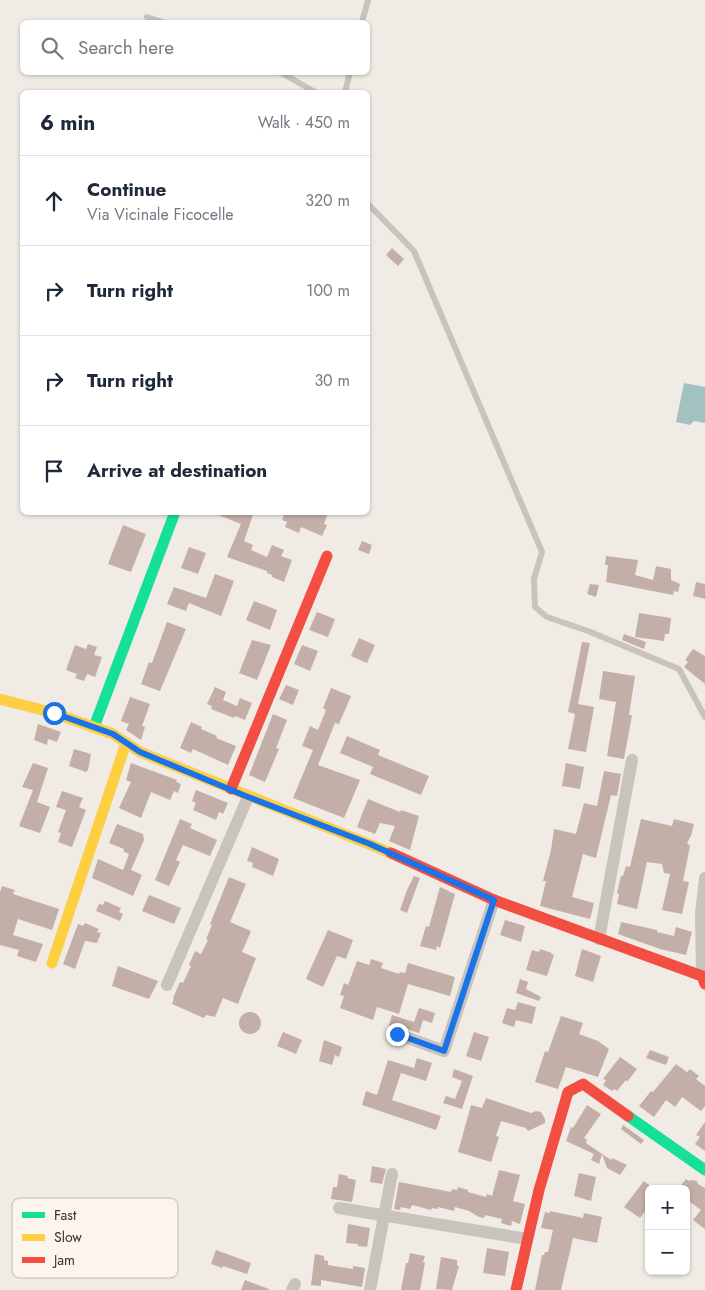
<!DOCTYPE html>
<html lang="en">
<head>
<meta charset="utf-8">
<style>
	body { margin:0; font-family:Jost,sans-serif; background:#f2f2f3; color:#1f2937 }
	.controls { position:absolute; right:15px; bottom:15px; display:grid; overflow:hidden; border-radius:8px; box-shadow:0 1px 4px #0004 }
	.controls button { width:45px; height:45px; display:grid; place-items:center; padding:0; border:0; border-bottom:1px solid #e0e1e3; background:#fff; color:#1f2937; font:25px sans-serif }
	.stop { position:absolute; width:15px; height:15px; margin:-11px; border:4px solid #1a73e8; border-radius:50%; background:#fff }
	.stop.end { background:#1a73e8; border-color:#fff; box-shadow:0 1px 5px #0008 }
	.list { margin:0; padding:0; list-style:none }
	h2 { display:flex; justify-content:space-between; align-items:center; height:65px; margin:0; padding:0 20px; font-size:21px }
	h2 small { font-size:16px; font-weight:400; color:#747a83 }
	.list li { display:grid; grid-template-columns:32px 1fr auto; gap:15px; align-items:center; box-sizing:border-box; height:90px; padding:0 20px; border-top:1px solid #e0e1e3 }
	.list b { display:block; font-size:19px; white-space:nowrap }
	.list p { margin:0; font-size:16px; white-space:nowrap; color:#747a83 }
	.list em { font-size:16px; font-style:normal; color:#747a83 }
	.icon { flex:none; width:28px; height:28px; fill:none; stroke:currentColor; stroke-width:2; stroke-linecap:round; stroke-linejoin:round }
	.map { position:relative; flex:none; width:705px; height:1290px; overflow:hidden }
	.search { position:absolute; background:#fff; box-shadow:0 1px 4px #0004; left:20px; top:20px; width:350px; height:55px; display:flex; align-items:center; gap:12px; box-sizing:border-box; padding:0 18px; border-radius:8px; color:#747a83; font-size:19px }
	.panel { position:absolute; background:#fff; box-shadow:0 1px 4px #0004; left:20px; top:90px; width:350px; height:425px; border-radius:8px }
	.map>svg:first-child { display:block }
	.water { fill:#a1c2c1 }
	.building { fill:#c3afa7 }
	.lines { fill:none; stroke-linecap:round; stroke-linejoin:round }
	.lane { stroke:#c9c3be; stroke-width:6 }
	.street { stroke:#c9c3be; stroke-width:12 }
	.fast { stroke:#16e098; stroke-width:11 }
	.slow { stroke:#ffcf43; stroke-width:11 }
	.jam { stroke:#f24e42; stroke-width:11 }
	.route { stroke:#1a73e8; stroke-width:6 }
	.key { fill:#fbf5ee; stroke:#c1bab4; stroke-width:1 }
	.key-label { font-size:14px; fill:#3b302b }
</style>
</head>
<body>
<div class="map">
<svg width="705" height="1290" viewBox="0 0 705 1290">
	<rect width="100%" height="100%" fill="#f0ebe5"/>
	<path class="water" d="M684,383L705,387V423L694,421L690,425L676,422Z"/>
	<path class="building" d="M392,248L404,259L398,266L386,255Z
		M211,512H254L244,541L253,545L251,550L267,557L272,545L284,550L281,556L292,560L284,582L272,577V575L267,573V571L227,557L241,524Z
		M285,512H321L327,515L324,524L327,525L322,536L301,527L299,533L285,527L287,522L282,520Z
		M123,525L146,534L131,572L108,564Z
		M362,541L372,545L369,554L358,550Z
		M189,547L206,553L198,574L181,568Z
		M606,556L638,560L635,575L653,580L656,566L671,569V580L680,584L678,592L674,591L673,595L606,582L608,565H605Z
		M215,574L234,581L221,616L189,603L186,611L167,604L174,587L206,598Z
		M696,582L705,584V599L693,596Z
		M590,584L599,585L596,597L587,594Z
		M254,601L277,610L270,630L246,620Z
		M317,612L335,619L328,637L309,630Z
		M639,613L671,618L669,634H665L664,641L635,637Z
		M167,622L186,629L160,691L141,684L149,662L152,663Z
		M624,634L646,642L644,649L622,640Z
		M359,638L375,645L367,663L351,656Z
		M252,640L271,645L257,680L239,673Z
		M582,642L590,643L578,704L594,707L586,752L568,749L575,714L568,712Z
		M88,644L97,647L94,655L102,657L95,677L87,674L84,681L75,678L77,674L66,670L75,645L86,649Z
		M302,645L318,651L310,671L294,664Z
		M693,649L705,656V684L684,667L688,662L685,660Z
		M603,671L635,676L629,715H632L624,759L607,756L616,702L599,699Z
		M286,685L299,690L293,705L279,699Z
		M215,687L226,692L223,700L237,706L240,698L252,703L245,720L235,716L234,718L211,709L212,706L207,704Z
		M331,688L351,696L339,724L335,723L318,765L360,780L344,818L293,798L313,750L302,746L310,726L318,730L326,710L323,708Z
		M130,697L150,704L142,726L145,727L141,740L126,730L129,724L121,721Z
		M273,714L287,720L276,748L279,749L265,782L249,775Z
		M191,722L202,727L201,729L217,736L216,738L236,746L228,765L193,749L191,753L180,748Z
		M38,724L61,732L57,742L48,739L47,745L34,740Z
		M347,736L380,750L378,755L429,776L421,795L370,774L373,767L340,753Z
		M74,749L91,754L88,770L86,772L69,766Z
		M33,763L48,768L37,802L50,807L40,833L19,826L33,790L22,787Z
		M131,763L177,780L176,782L181,784L178,793L174,791L170,800L151,792L141,818L119,808L131,782L126,780Z
		M566,763L584,767L580,789L562,786Z
		M604,771L621,774L617,796L611,795L596,858L583,854L572,897L594,903L590,919L540,906L546,881H543L551,850L554,829L576,834L584,803L597,806Z
		M196,790L228,803L223,814L219,812L216,820L193,810L196,803L192,801Z
		M62,791L83,798L79,807L86,810L72,847L58,842L61,833L58,832L66,810L56,807Z
		M368,799L400,812L401,810L419,816L410,850L389,841L395,826L380,823L375,834L357,827Z
		M180,819L192,824L190,828L217,840L210,856L183,845L176,860L180,862L169,886L155,880Z
		M641,819L672,826L674,819L694,824L691,836L687,843L690,846L683,881L689,882L682,914L662,910L670,874L664,873L662,864L647,862L637,909L617,904L619,894L617,893L621,876H623L626,866L630,867Z
		M117,824L143,834L144,840L131,870L142,875L133,896L92,878L98,859L123,870L129,854L123,851L124,849L109,843Z
		M252,847L279,859L273,876L252,867L253,863L247,861Z
		M414,876L420,878L407,913L400,910L407,890Z
		M229,877L246,884L230,922L251,931L242,952L256,958L238,1004L223,998L215,1017L206,1015L204,1018L172,1004L174,999L173,998L180,982L183,983L191,966L189,965L195,951L201,954L208,940L206,939L212,925L210,924Z
		M2,886L15,890L13,894L59,909L52,930L18,919L13,935L43,944L36,962L17,956L19,950L0,945V892Z
		M440,887L455,894L440,948L437,946L436,950L420,946L426,926L429,927Z
		M149,895L181,908L174,924L142,911Z
		M105,901L121,908L119,912L123,914L120,921L96,911L99,904L103,905Z
		M505,920L525,926L521,942L500,935Z
		M621,922L657,930V932L674,936L676,927L692,932L686,955L660,949L618,934Z
		M85,923L99,929L97,932L101,933L97,943L85,941L75,969L63,964L78,924L83,926Z
		M328,930L353,940L346,959L337,956L323,987L306,979Z
		M540,949L552,953L551,954L554,955L547,976L526,970L532,950L539,952Z
		M582,949L601,956L593,982L575,976Z
		M371,959L383,963L381,968L399,974L400,972L405,973L408,963L455,977L450,996L408,984L399,1014L377,1007L373,1020L340,1008L344,996L340,995L344,983L348,985L357,961L369,965Z
		M118,966L158,981L149,999L112,986Z
		M520,979L528,982L526,989L541,997L539,1001L516,993Z
		M518,1002L536,1007L532,1024L516,1020L514,1027L502,1023L507,1008L515,1010Z
		M419,1008L435,1013L432,1023L423,1020L419,1033L399,1026H395L390,1030L388,1029L392,1015L414,1022Z
		M239 1023a11 11 0 1 1 22 0a11 11 0 1 1-22 0Z
		M561,1016L583,1023L579,1034L598,1041L609,1049L598,1077L566,1067L558,1089L535,1082L545,1051L548,1052Z
		M283,1032L302,1040L296,1054L277,1046Z
		M474,1032L489,1037L481,1061L466,1056Z
		M324,1040L342,1047L339,1057L335,1055L332,1065L319,1061Z
		M650,1050L669,1057L666,1065L646,1058Z
		M620,1057L637,1069L627,1082L626,1080L617,1091L614,1089L612,1091L603,1085L606,1080L603,1079Z
		M417,1058L432,1063L426,1081L401,1073L392,1100L441,1116L436,1130L362,1105L366,1091L377,1095L388,1060L414,1068Z
		M676,1064L687,1072L690,1069L699,1076L696,1079L705,1086V1106L701,1111L682,1097L675,1107L666,1100L654,1117L639,1106L651,1091L653,1092Z
		M454,1069L473,1076L462,1109L443,1103L446,1096L455,1099L462,1081L452,1077Z
		M486,1098L531,1113L536,1111L541,1112L545,1119V1123L528,1131L526,1128L501,1121L496,1136L499,1137L491,1162L458,1152L471,1105L482,1108Z
		M587,1105L601,1114L584,1138L587,1139L586,1143L602,1154L599,1164L591,1160L594,1154L566,1141L571,1127L573,1128Z
		M705,1122V1151L695,1144L700,1137L696,1135Z
		M623,1125L644,1140L641,1144L621,1129Z
		M602,1154L611,1160L612,1158L627,1165L620,1175L607,1168Z
		M372,1166L386,1169L382,1184L370,1182Z
		M499,1170L520,1175L513,1201L525,1204L520,1224L512,1221L511,1226L501,1223L502,1219L485,1215L484,1218L479,1217L469,1211L455,1207L454,1211L438,1207V1209L432,1208L431,1210L412,1205L410,1209L401,1207L400,1210L394,1209L399,1182L451,1192L452,1189L457,1190L458,1187L468,1190V1192L486,1197L487,1194L492,1196Z
		M579,1173L596,1177L591,1201L574,1196Z
		M339,1174L348,1176L347,1178L356,1180L352,1202L331,1199L333,1187H337Z
		M686,1179L689,1181L690,1180L697,1181L698,1184L705,1188V1229L693,1220L701,1210L686,1199V1189H678Z
		M644,1181L649,1185V1206L640,1218L624,1207Z
		M550,1211L583,1218L584,1213L602,1217L597,1243L573,1238L561,1290H535L542,1255H544L545,1252H548L553,1230L541,1228L545,1212L550,1213Z
		M348,1224L370,1228L367,1247L358,1246V1244L346,1243Z
		M487,1248L509,1252L505,1276L483,1273Z
		M216,1250L251,1263L247,1274L223,1266L222,1268L211,1264Z
		M410,1253L425,1256L423,1262L425,1263L420,1290H401L406,1263H408Z
		M315,1254L324,1256V1260L328,1261V1265L353,1269V1266L365,1268L362,1287L321,1280V1286L311,1285Z
		M441,1257L457,1260V1265L459,1266L452,1290L436,1289Z
		M245,1280L269,1289V1290H241Z"/>
	<g class="lines">
		<path class="lane" d="M147,17L162,22
			M362,22L368,0
			M280,72L315,92
			M345,92L350,72
			M368,204L414,251L542,552L534,579L535,607L547,617L588,631L679,669L705,717"/>
		<path class="street" d="M599,939L632,760
			M702,976L701,914L705,878
			M167,985L248,797
			M397,1034L444,1051L494,900
			M339,1208L527,1239
			M292,1290L295,1284
			M370,1290L392,1174"/>
		<path class="fast" d="M94,727L175,512
			M628,1116L705,1170"/>
		<path class="slow" d="M0,699L54,713L113,734L140,752L391,853
			M52,963L126,743"/>
		<path class="jam" d="M231,789L327,556
			M391,853L494,900L702,976L705,984
			M516,1290L539,1190L568,1092L583,1084L628,1116"/>
	</g>
	<g class="lines">
		<path class="route" d="M54,713L113,734L140,752L248,797L370,844L494,900L444,1051L397,1034"/>
	</g>
	<rect x="12" y="1198" width="166" height="80" rx="8" class="key"/>
	<rect x="22" y="1212" width="23" height="6" fill="#16e098"/>
	<rect x="22" y="1234" width="23" height="7" fill="#ffcf43"/>
	<rect x="22" y="1257" width="23" height="6" fill="#f24e42"/>
	<g class="key-label">
		<text x="54" y="1220">Fast</text>
		<text x="54" y="1242">Slow</text>
		<text x="54" y="1265">Jam</text>
	</g>
</svg>
<div class="controls">
<button>+</button>
<button>−</button>
</div>
<div class="stop" style="left:54px;top:713px"></div>
<div class="stop end" style="left:397px;top:1034px"></div>
<div class="search"><svg class="icon" aria-label="search" viewBox="0 0 24 24"><circle cx="10" cy="10" r="6"/><path d="M15 15l6 6"/></svg>Search here</div>
<section class="panel">
<h2>6 min<small>Walk · 450 m</small></h2>
<ul class="list">
<li><svg class="icon" aria-label="ahead" viewBox="0 0 24 24"><path d="M12 20V5M6 11l6-6 6 6"/></svg><div><b>Continue</b><p>Via Vicinale Ficocelle</p></div><em>320 m</em></li>
<li><svg class="icon" aria-label="right" viewBox="0 0 24 24"><path d="M7 20v-9h11M14 6l5 5-5 5"/></svg><div><b>Turn right</b></div><em>100 m</em></li>
<li><svg class="icon" aria-label="right" viewBox="0 0 24 24"><path d="M7 20v-9h11M14 6l5 5-5 5"/></svg><div><b>Turn right</b></div><em>30 m</em></li>
<li><svg class="icon" aria-label="arrive" viewBox="0 0 24 24"><path d="M6 21V4h12l-3 4 3 4H6"/></svg><div><b>Arrive at destination</b></div></li>
</ul>
</section>
</div>
</body>
</html>
